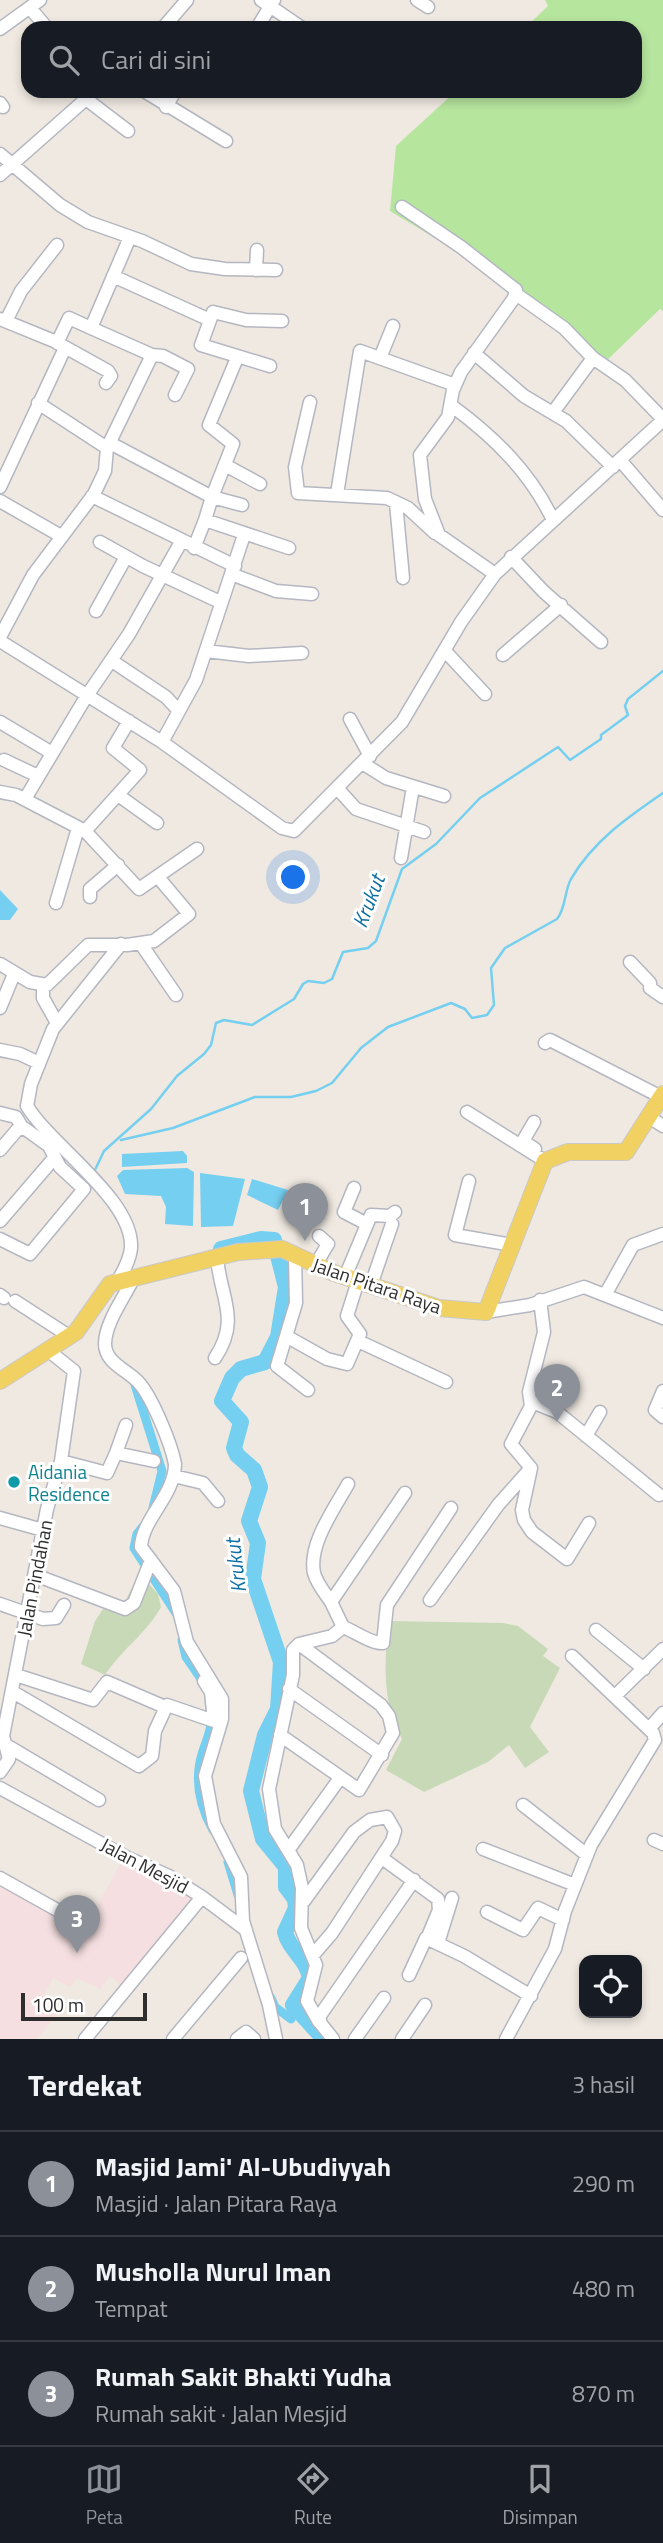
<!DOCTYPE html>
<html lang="id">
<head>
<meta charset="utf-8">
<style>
	body { margin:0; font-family:"Titillium Web",sans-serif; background:#242831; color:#f1f3f6 }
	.controls { position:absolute; right:21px; bottom:21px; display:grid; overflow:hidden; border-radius:14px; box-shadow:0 4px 10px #0003 }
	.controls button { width:63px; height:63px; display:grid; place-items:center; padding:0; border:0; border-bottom:2px solid #363941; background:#171b24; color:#f1f3f6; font:35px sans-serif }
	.scale { position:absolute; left:21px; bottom:18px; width:126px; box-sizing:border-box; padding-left:7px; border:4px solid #2e2e2e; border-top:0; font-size:19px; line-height:24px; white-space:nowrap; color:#2e2e2e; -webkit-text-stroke:5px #fff; paint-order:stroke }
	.you { position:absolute; left:294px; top:878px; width:24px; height:24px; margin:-18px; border:5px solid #fff; border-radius:50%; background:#1a73e8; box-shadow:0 0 0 10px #1a73e833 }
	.badge { display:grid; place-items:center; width:46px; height:46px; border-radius:50%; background:#8c9099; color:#fff; font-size:23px; font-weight:700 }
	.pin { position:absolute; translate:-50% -58px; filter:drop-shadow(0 2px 4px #0008) }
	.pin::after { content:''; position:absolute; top:37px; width:24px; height:21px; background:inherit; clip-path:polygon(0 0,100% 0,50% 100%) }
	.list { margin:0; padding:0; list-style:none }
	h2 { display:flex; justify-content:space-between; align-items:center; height:91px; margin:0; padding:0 28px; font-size:30px }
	h2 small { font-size:23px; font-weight:400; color:#9ea1a6 }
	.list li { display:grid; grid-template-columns:46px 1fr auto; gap:21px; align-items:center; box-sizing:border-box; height:105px; padding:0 28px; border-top:2px solid #363941 }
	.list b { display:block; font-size:26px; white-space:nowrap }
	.list p { margin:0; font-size:23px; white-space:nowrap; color:#9ea1a6 }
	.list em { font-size:23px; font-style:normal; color:#9ea1a6 }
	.icon { flex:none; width:38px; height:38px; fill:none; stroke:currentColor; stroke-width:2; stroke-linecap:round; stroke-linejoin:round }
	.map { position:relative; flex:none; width:663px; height:2039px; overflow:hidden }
	.search { position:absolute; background:#171b24; box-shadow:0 4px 10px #0003; left:21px; right:21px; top:21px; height:77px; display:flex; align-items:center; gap:18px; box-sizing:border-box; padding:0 24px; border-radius:21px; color:#9ea1a6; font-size:26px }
	.sheet { height:406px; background:#171b24 }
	nav { display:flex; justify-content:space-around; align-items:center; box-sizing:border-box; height:98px; border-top:2px solid #363941; background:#171b24; font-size:19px; color:#9ea1a6 }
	nav a { display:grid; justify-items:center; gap:4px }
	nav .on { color:#8c9099 }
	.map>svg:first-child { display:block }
	.medical { fill:#f5dfe0 }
	.green { fill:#b6e59e }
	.cemetery { fill:#c8d9b8 }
	.water { fill:#75cff0 }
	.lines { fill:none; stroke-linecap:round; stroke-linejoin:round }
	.stream { stroke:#75cff0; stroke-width:2.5 }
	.canal { stroke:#75cff0; stroke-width:9 }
	.river { stroke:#75cff0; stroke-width:16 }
	.minor-casing { stroke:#b4b7c1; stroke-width:15 }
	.major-casing { stroke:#c9c9c9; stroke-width:18 }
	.minor { stroke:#fff; stroke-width:12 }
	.major { stroke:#f2d163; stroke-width:16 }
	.culture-dot { fill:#0f9aa8; stroke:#fff; stroke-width:2.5 }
	.labels { text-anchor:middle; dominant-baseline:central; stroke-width:6; stroke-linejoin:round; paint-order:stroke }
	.street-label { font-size:19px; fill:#2e2e2e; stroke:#fff }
	.culture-label { font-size:19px; fill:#0d838f; stroke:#fff; text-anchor:start }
	.water-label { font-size:21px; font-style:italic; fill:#0d6fa3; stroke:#fff }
</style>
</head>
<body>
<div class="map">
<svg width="663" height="2039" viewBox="0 0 663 2039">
	<rect width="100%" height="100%" fill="#efe9e1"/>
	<path class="medical" d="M122,1861L198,1896L123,1987L110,1976L100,1989L77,1978L70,1987L53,1978L39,2004L56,2015L37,2039H0V1879L87,1925Z"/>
	<path class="green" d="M545,0H663V311L660,309L603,364L488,270L390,211L396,146L456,91H635V28H525L548,6Z"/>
	<path class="cemetery" d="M139,1573L158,1594L161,1607C147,1633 121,1650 105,1675L81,1664L95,1621L103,1609L120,1612Z
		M388,1621L503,1623L518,1626L548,1649L543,1656L560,1668L530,1727L549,1752L525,1768L509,1745L488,1762L424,1792L386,1770L402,1739C381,1701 385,1663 388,1621Z"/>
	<path class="water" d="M0,890L18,909L10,920H0Z
		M183,1151L187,1156V1163L122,1167V1154Z
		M187,1168L194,1172L193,1226L165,1224L166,1207L161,1196L125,1194L117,1176L123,1170Z
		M200,1173L245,1179L233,1226L201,1227Z
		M252,1179L288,1190L278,1210L247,1195Z"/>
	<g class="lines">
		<path class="stream" d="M121,1140L173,1128L255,1097H291L316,1091L332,1083L361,1048L388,1027L451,1003L465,1009L472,1018L487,1015L494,1005L491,968L505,948L557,919C566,908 564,892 571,879C593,841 628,817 663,793
			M94,1172L104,1151L151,1109L177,1076L204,1054L211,1045L216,1023L224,1020L252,1025L294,999L303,984L308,981L324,983L332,979L343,952L368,948L376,941L402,869L436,844L480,798L558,747L570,760L601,739V735L628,715L625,706L628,699L663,671"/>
		<path class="canal" d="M135,1385L162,1471L153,1508
			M145,1524L137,1534L134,1548L176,1613
			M182,1640L186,1657L206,1686
			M212,1716C212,1730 206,1741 202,1754C194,1781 199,1805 213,1830
			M228,1862L238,1895
			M271,1998L275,2007L291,2019"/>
		<path class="river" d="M221,1249L261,1239L274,1240L286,1287L278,1337L265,1362L241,1369L232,1378L222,1401L241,1422L234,1448L237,1455L254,1470L260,1487L249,1521L258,1543L253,1579L281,1662L278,1709L265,1735L251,1791L263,1839L286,1867V1887L295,1899L296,1908L285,1932C289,1950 307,1959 310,1978L293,2005L324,2039"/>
		<defs>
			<path id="minor" d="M261,0L302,28
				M417,0L428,7
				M30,8L47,28
				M163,28L187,0
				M257,28L274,0
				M0,29L40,0
				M144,91L226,141
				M86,99L128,131
				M0,103L3,107
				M166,107L175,91
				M0,154L60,205L88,222L142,241L191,264L225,269L276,270
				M0,175L95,91
				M402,207L461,247L516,290L514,298L461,372L453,390L448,417L420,455L425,499L439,535L495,574
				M256,270L257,250
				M113,276L210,320
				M516,294L564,328L593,358L625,380L663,419
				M0,319L54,341L108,371L111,376L106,383
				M6,321L21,291L57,245
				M57,343L69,318L91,328
				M474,353L524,396L566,421L613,467
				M152,355L163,356L188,369L175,395
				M380,358L393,326
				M270,366L201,345L213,312L246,320L282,321
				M310,402L295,467L298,493L387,498L408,508L435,533
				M38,403L107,448
				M452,406C494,437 530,472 553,520
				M554,411L593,358
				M110,443L212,497L233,444L209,425L237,358
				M620,460L663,510
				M225,465L260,484
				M0,487L65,348
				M337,494L360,351L455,385
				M92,496L235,566
				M0,501L61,536
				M396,503L403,578
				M242,505L212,497L205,520L289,548
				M100,542L143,566L220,602
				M194,548L205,520
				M511,557L544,592L601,642
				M231,574L276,591L312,594
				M96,611L126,557
				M0,637L33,575L94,494L105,471L107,448L152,355L91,328L130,237
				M0,641L162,742L282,828L294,831L402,722L461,622L495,574L663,420
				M206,651L249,656L302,653
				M445,651L485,694
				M503,655L561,605
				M112,661L166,697L179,711
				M350,719L370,756
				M0,722L52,753
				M162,742L196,680L244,535
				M4,760L38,776
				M362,763L386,778L444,796
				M337,788L356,809L424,832
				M0,792L16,795L85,831L139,889L197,849
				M118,795L157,823
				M25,799L86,697L129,634L181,542
				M85,831L140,770L113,748L129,721
				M401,858L413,787
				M90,897V889L118,865
				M56,903L78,828
				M141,944L176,995
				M630,962L650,983V988L663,997
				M0,964L30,982L47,985L88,945H127L154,941L189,914L158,877
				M43,986V998L57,1023
				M0,1008L14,974
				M545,1043L550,1040L661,1097
				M0,1050L20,1054L39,1063
				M467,1112L545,1161
				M0,1113L16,1117L22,1127
				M649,1117L663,1126
				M534,1122L523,1141L535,1149
				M0,1150L17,1130L24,1128L49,1146L60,1167L84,1189L30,1254L0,1239
				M469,1181L455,1235L512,1245
				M354,1188L344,1212L367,1224
				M0,1221L55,1157
				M295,1254L296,1303L277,1366L308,1390
				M316,1264L328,1244L319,1236
				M345,1277L371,1215L390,1216L395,1212
				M133,1279C124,1298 105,1323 105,1344C105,1364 130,1371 140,1384C153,1400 171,1443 175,1464C175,1495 142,1519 141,1547L174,1591L187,1642L222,1699V1719L205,1776L214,1824L241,1877L243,1921L269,2005L276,2039
				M117,1282C123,1272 130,1260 131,1248C134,1200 51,1146 27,1106L31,1084L53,1029L121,944
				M371,1285L392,1224
				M0,1295L4,1298
				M605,1295L633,1245L663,1234
				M540,1300L544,1332L529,1392L531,1406L511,1444L531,1468L522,1510L524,1520L532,1532L567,1559L589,1523
				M15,1301L69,1336
				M486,1312L530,1305L584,1287L663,1318
				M286,1336L327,1359L347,1364L360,1334L347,1316L358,1281
				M358,1341L446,1382
				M215,1358C241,1319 220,1297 217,1258
				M663,1391L655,1410L663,1417
				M532,1402L557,1412L659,1495
				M586,1436L600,1412
				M116,1453L126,1425
				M61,1461L107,1473L116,1453L154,1461
				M174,1476L203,1483L218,1501
				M0,1518L43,1530
				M35,1575L125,1609L134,1603L151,1560
				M430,1600L498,1505L531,1468
				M331,1602C325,1593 317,1584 314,1573C308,1544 335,1508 348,1484
				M0,1604L43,1619L56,1618L64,1605
				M343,1627L331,1602L405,1493
				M596,1630L644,1669
				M16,1675L93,1700L107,1682L165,1707
				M289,1689L382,1755
				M13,1692L139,1766L152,1756L155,1731L167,1705L214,1721L211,1692L204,1681
				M616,1695L663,1649
				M649,1729L663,1713
				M280,1735L359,1790L393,1733L389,1716L381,1705L299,1644
				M6,1745L99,1800
				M0,1772L9,1759L3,1736L47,1509L61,1461L74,1371L49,1351
				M0,1788L128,1858L169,1876L202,1897L85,2039
				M523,1805L587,1855
				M654,1840L663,1844
				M289,1849L340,1778
				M483,1849L575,1885
				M382,1858L438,1899L439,1910L429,1934
				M0,1878L66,1915
				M202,1897L246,1930
				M304,1901L354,1832L370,1820L387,1817L395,1831L392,1841L332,1933L313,1955
				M487,1912L523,1930L538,1908L563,1920
				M438,1943L452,1898
				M409,1975L426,1938L464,1956L531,1996
				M319,2022L307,2001L316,1965L301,1928L302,1888L297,1865L275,1829L269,1789L293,1675V1650L299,1644L332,1636L343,1627C354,1631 372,1644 383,1643L387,1605L451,1508
				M173,2039L241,1958
				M237,2039L246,2032L254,2039
				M333,2039L321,2024L319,2017L414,1880
				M355,2039L384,1998
				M402,2039L425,2005
				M506,2039L555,1949L565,1911L591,1845L655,1740L653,1733L572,1656"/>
			<path id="major" d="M0,1381L76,1332L110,1284L238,1252L282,1249L334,1273L439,1308L486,1312L545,1161L568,1152H626L663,1094"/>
		</defs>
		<use href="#minor" class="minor-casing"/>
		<use href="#major" class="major-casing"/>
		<use href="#minor" class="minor"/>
		<use href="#major" class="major"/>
	</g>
	<circle class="culture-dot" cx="14" cy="1482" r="7"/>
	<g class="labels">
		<g class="street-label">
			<text transform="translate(377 1285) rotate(19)">Jalan Pitara Raya</text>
			<text transform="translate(34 1578) rotate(-79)">Jalan Pindahan</text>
			<text transform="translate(145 1865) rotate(28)">Jalan Mesjid</text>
		</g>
		<g class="culture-label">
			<text x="28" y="1471">Aidania<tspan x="28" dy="22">Residence</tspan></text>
		</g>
		<g class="water-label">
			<text transform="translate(368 901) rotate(-69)">Krukut</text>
			<text transform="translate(235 1566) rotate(-97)">Krukut</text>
		</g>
	</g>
</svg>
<div class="controls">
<button><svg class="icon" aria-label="locate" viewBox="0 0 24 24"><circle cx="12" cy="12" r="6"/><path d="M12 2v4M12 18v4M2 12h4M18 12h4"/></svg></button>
</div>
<div class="scale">100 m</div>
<div class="you"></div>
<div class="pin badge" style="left:305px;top:1241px">1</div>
<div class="pin badge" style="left:557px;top:1422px">2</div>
<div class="pin badge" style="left:77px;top:1953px">3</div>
<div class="search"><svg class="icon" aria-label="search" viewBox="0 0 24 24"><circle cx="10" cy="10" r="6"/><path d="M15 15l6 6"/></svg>Cari di sini</div>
</div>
<section class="sheet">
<h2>Terdekat<small>3 hasil</small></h2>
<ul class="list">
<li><span class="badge">1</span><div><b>Masjid Jami' Al-Ubudiyyah</b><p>Masjid · Jalan Pitara Raya</p></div><em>290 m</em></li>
<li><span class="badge">2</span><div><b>Musholla Nurul Iman</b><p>Tempat</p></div><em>480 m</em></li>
<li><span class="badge">3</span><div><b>Rumah Sakit Bhakti Yudha</b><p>Rumah sakit · Jalan Mesjid</p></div><em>870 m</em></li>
</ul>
</section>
<nav>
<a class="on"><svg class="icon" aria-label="map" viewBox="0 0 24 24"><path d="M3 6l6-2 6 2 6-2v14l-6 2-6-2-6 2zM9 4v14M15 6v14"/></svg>Peta</a>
<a><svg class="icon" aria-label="directions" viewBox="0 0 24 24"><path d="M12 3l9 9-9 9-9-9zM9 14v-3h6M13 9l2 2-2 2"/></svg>Rute</a>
<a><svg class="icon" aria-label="saved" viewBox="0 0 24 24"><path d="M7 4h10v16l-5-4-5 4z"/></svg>Disimpan</a>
</nav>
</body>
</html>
